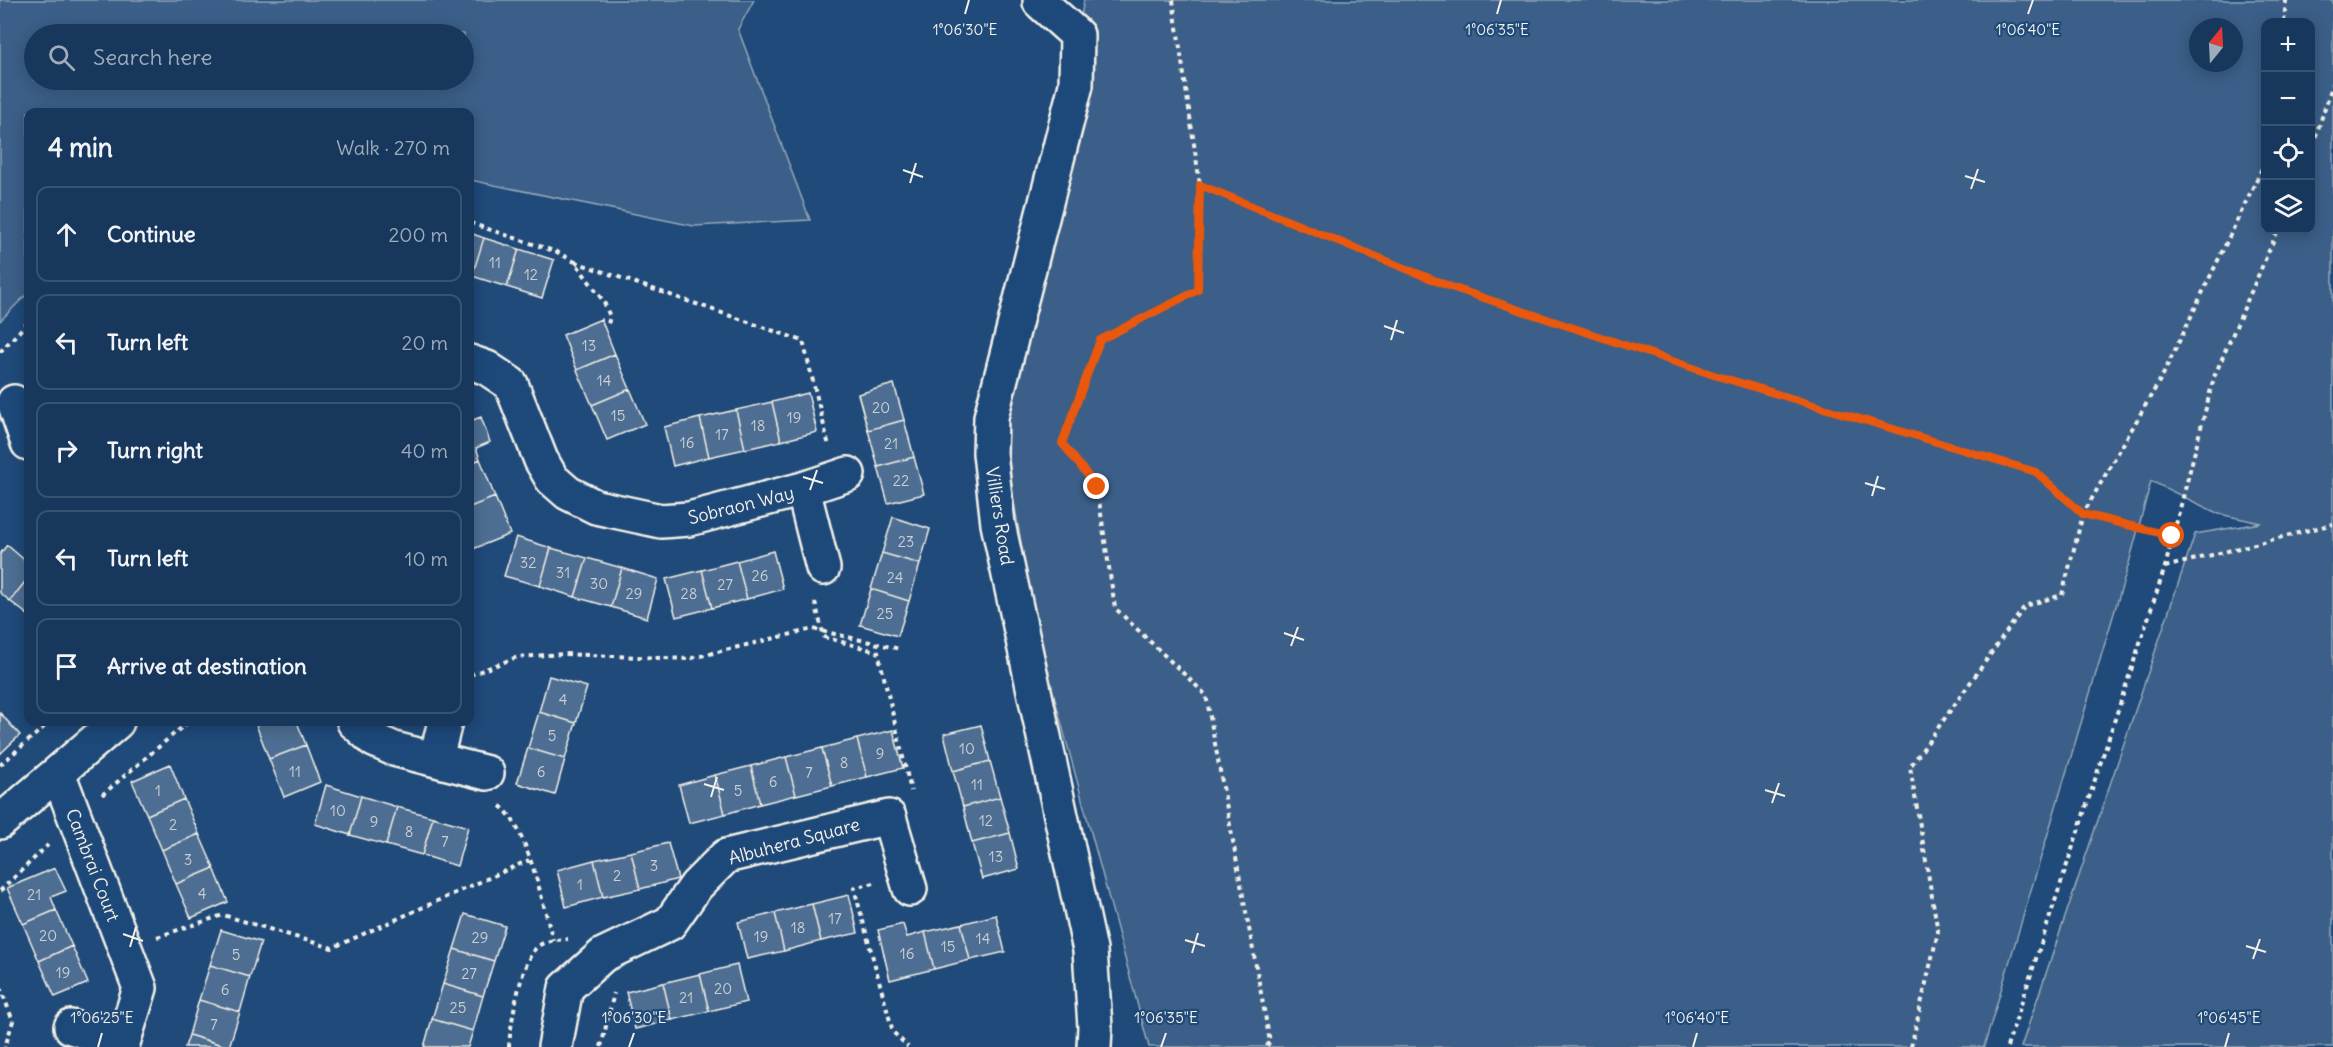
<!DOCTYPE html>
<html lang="en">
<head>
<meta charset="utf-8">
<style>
	body { margin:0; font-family:Delius,sans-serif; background:#244365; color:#f1f3f6 }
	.controls { position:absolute; right:18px; top:18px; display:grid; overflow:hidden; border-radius:12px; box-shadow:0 3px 15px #0003 }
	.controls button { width:54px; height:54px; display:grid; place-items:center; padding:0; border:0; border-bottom:2px solid #365272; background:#17385c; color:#f1f3f6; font:30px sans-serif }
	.compass { position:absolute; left:2189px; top:18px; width:54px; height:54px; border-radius:50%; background:#17385c; box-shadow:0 3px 15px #0003; rotate:18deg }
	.stop { position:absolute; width:18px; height:18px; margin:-14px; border:4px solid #ea580c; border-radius:50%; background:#fff }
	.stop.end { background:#ea580c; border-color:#fff; box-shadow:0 2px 6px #0008 }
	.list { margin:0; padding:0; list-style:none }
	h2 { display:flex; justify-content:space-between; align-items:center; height:78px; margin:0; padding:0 24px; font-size:26px }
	h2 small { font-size:20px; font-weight:400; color:#9eacbb }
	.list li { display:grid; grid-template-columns:39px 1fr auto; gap:18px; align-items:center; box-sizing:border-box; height:96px; margin:0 12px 12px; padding:0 12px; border:2px solid #365272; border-radius:12px }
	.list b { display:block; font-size:22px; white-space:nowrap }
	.list em { font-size:20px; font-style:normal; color:#9eacbb }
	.icon { flex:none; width:33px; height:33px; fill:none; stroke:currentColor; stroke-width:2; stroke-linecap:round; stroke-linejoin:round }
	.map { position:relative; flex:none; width:2333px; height:1047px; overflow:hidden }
	.search { position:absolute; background:#17385c; box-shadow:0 3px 15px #0003; left:24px; top:24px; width:450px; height:66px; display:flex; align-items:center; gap:15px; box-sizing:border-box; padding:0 21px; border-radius:33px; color:#9eacbb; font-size:22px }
	.panel { position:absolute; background:#17385c; box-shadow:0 3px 15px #0003; left:24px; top:108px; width:450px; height:618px; border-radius:12px }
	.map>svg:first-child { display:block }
	.green { fill:#3a5f88; stroke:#97a8b8; stroke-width:1.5; fill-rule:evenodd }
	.building { fill:#4d6e92; stroke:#f4f1e8; stroke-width:1.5 }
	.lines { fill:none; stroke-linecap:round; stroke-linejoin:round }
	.street-casing { stroke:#f4f1e8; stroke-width:38 }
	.path { stroke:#f4f1e8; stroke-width:4; stroke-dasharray:4.5 4.5; stroke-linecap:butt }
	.street { stroke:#1f4a7a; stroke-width:33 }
	.route { stroke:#ea580c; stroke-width:8 }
	.ticks { fill:none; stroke:#f4f1e8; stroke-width:2 }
	.labels { text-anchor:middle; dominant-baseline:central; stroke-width:4.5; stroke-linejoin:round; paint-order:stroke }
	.number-label { font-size:15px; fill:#cad0d2 }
	.street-label { font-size:18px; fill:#f4f1e8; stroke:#1f4a7a }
	.ticks-label { font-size:15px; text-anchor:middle; fill:#f4f1e8; stroke:#1f4a7a; stroke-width:4.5; stroke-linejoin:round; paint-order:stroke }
</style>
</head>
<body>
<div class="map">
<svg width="2333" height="1047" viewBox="0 0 2333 1047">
	<rect width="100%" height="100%" fill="#1f4a7a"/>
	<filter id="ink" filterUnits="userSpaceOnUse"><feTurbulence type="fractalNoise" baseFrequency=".0167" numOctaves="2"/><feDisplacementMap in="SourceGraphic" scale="12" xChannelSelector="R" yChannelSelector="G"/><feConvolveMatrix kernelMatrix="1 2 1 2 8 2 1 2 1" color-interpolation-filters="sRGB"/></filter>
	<g filter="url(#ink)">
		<path class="green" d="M0,0H754L738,29L810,220L694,226L470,180V112H28V293L0,321ZM34,34H464V80H34Z
			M1084,0H2333V1047H2021L2195,534L2261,523L2219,514L2151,481L2129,563L1984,1047H1149L1036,629L1002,432ZM2266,22H2310V230H2266ZM2198,27H2234V63H2198Z"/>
		<path class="building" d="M470,233L484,238L472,276L470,275Z
			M484,238L519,249L507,287L472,276Z
			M519,249L554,260L542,298L507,287Z
			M601,319L615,354L577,370L563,335Z
			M615,354L630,389L592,405L577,370Z
			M894,384L904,420L868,430L858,394Z
			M630,389L645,424L607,440L592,405Z
			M808,393L817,432L781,441L772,402Z
			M772,402L781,441L745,449L736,410Z
			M736,410L745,449L709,457L700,418Z
			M481,417L490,442L476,448L480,459L470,464V421Z
			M700,418L709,457L673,466L664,427Z
			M904,420L914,457L878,467L868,430Z
			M914,457L924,494L888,503L878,467Z
			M480,459L495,497L470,507V464Z
			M495,497L510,534L473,549L470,540V507Z
			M893,517L930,529L920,564L882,553Z
			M516,537L551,548L540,586L504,576Z
			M7,545L28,563V578L10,601L0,593V554Z
			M551,548L587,558L575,597L540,586Z
			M773,551L783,589L747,599L737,561Z
			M882,553L920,564L909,601L871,589Z
			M587,558L622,568L611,607L575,597Z
			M737,561L747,599L712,608L702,570Z
			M622,568L658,579L647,618L611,607Z
			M702,570L712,608L676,617L666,579Z
			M28,578V615L10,601Z
			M871,589L909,601L898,636L860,625Z
			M549,676L587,687L576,723L539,712Z
			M539,712L576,723L565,759L528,748Z
			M0,713L20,735L0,754Z
			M255,722H297L306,745L269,759Z
			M981,725L990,761L953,771L944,734Z
			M893,730L903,768L867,777L857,739Z
			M857,739L867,777L832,786L822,748Z
			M306,745L320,782L284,797L269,759Z
			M528,748L565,759L555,795L517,783Z
			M822,748L832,786L796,795L786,757Z
			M786,757L796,795L760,804L751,766Z
			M990,761L1000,797L963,807L953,771Z
			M170,764L184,799L147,815L132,781Z
			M751,766L760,804L725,814L715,775Z
			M715,775L725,814L689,823L679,785Z
			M326,785L361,796L350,835L315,824Z
			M361,796L397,807L386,845L350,835Z
			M1000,797L1010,833L972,843L963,807Z
			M184,799L199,834L162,850L147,815Z
			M397,807L433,817L422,855L386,845Z
			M433,817L468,827L457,866L422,855Z
			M1010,833L1019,869L982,879L972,843Z
			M199,834L214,868L176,884L162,850Z
			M668,843L678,879L640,889L631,852Z
			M631,852L640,889L603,897L594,860Z
			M594,860L603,897L566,907L557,870Z
			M55,868L66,891L51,897L56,910L23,924L7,888Z
			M214,868L228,902L191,918L176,884Z
			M849,895L858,933L821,941L812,904Z
			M812,904L821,941L784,951L775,913Z
			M56,910L72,946L39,961L23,924Z
			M775,913L784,951L747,959L738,922Z
			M465,914L505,926L494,961L454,949Z
			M996,915L1005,952L970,960L961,924Z
			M903,924L907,937L925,932L934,969L890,980L878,930Z
			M961,924L970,960L934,969L925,932Z
			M221,930L261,942L250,977L210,965Z
			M72,946L88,983L55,997L39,961Z
			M454,949L494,961L483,996L443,984Z
			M210,965L250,977L240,1012L199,1000Z
			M737,965L746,1002L709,1011L700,974Z
			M700,974L709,1011L672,1020L663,983Z
			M663,983L672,1020L635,1029L626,992Z
			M443,984L483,996L473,1031L432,1019Z
			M199,1000L240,1012L229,1047L189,1035Z
			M432,1019L473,1031L468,1047H424Z
			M189,1035L228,1047H185Z"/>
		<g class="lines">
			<defs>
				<path id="street" d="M1040,2L1077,35L1076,85L991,417L990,453L998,524L1090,950L1095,1027L1094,1047
					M470,362L487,368L511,384L541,460L552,479L568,493L596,507L661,521L689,519L803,489L848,474
					M14,402L28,443
					M803,489L823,568
					M354,722L374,740L394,749L487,773
					M436,758L445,722
					M58,773L140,988L123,1043L71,1027
					M0,822L117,722
					M555,1047L566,988L603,955L670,923L696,886L726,856L889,817L910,889"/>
			</defs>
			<use href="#street" class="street-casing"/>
			<path class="path" d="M1173,0L1200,185L1198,290L1100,340L1062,443L1097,487L1115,608L1206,695L1270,1042L1266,1047
				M2284,22L2286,0
				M2310,154L2333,83
				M1200,185L1451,287L1714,375L2036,472L2083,514L2172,536
				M470,223L557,252L575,262L604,302L610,317L607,327
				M575,262L803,341L829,446
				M0,352L28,322
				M2165,567L2333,524
				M815,602L824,637L878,652L911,791
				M470,675L517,657L563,654L688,659L813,629L900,649
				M0,765L50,722
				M102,795L188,722
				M500,806C526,823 544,908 553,940
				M874,883L854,888L893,1032L908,1047
				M0,891L48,845
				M157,937L223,915L332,948L529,860
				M0,987L13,1021L5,1047
				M509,1047C510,1025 521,963 536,948C544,940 558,940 568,939
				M601,1047L614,993
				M1911,1047L1938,932L1910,767L2025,606L2062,595L2083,514L2164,373L2266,160
				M2007,1047L2165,567L2214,377L2278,230"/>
			<use href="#street" class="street"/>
		</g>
	</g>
	<g class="lines" filter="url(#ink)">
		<path class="route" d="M1097,487L1062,443L1100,340L1198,290L1200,185L1451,287L1714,375L2036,472L2083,514L2172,536"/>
	</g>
	<path class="ticks" d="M965,14L969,0M1497,14L1501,0M2028,14L2033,0M903,170L923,177M1965,176L1985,182M910,183L916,163M1971,189L1978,169M1384,326L1404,333M1391,340L1397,320M803,477L823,483M1865,483L1885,489M810,490L817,470M1872,496L1878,476M1284,633L1304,640M1291,646L1298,627M704,784L724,790M1765,790L1785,796M711,797L717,777M1772,803L1779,783M123,934L143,941M1185,940L1205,946M2246,946L2266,952M130,947L136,927M1192,953L1198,933M2253,959L2260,939M98,1047L102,1033M629,1047L634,1033M1161,1047L1166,1033M1693,1047L1697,1033M2225,1047L2229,1033"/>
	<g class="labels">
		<g class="number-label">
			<text x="495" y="262">11</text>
			<text x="531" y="274">12</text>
			<text x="589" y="345">13</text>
			<text x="604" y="380">14</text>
			<text x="881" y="407">20</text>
			<text x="618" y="415">15</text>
			<text x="794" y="417">19</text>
			<text x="758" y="425">18</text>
			<text x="722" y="434">17</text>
			<text x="687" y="442">16</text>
			<text x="891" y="443">21</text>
			<text x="901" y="480">22</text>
			<text x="906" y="541">23</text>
			<text x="528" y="562">32</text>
			<text x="563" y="572">31</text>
			<text x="760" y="575">26</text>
			<text x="895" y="577">24</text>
			<text x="599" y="583">30</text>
			<text x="725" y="584">27</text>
			<text x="634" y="593">29</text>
			<text x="689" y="593">28</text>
			<text x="885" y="613">25</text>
			<text x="563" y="699">4</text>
			<text x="552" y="735">5</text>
			<text x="967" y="748">10</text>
			<text x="880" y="753">9</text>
			<text x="844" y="762">8</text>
			<text x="295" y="771">11</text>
			<text x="541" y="771">6</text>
			<text x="809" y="772">7</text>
			<text x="773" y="781">6</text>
			<text x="977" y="784">11</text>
			<text x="158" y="790">1</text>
			<text x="738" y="790">5</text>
			<text x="338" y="810">10</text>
			<text x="986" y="820">12</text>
			<text x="374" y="821">9</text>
			<text x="173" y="824">2</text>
			<text x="409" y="831">8</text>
			<text x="445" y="841">7</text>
			<text x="996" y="856">13</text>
			<text x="188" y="859">3</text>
			<text x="654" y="865">3</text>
			<text x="617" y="875">2</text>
			<text x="580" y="884">1</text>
			<text x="202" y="893">4</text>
			<text x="34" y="894">21</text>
			<text x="835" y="918">17</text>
			<text x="798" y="927">18</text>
			<text x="48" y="935">20</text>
			<text x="761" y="936">19</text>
			<text x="480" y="937">29</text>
			<text x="983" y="938">14</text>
			<text x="948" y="946">15</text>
			<text x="907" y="953">16</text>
			<text x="236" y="954">5</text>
			<text x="63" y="972">19</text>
			<text x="469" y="973">27</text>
			<text x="723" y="988">20</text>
			<text x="225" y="989">6</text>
			<text x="686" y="997">21</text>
			<text x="458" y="1007">25</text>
			<text x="214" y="1024">7</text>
		</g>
		<g class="street-label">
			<text transform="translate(741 505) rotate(-14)">Sobraon Way</text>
			<text transform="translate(1000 516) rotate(81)">Villiers Road</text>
			<text transform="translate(794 841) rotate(-15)">Albuhera Square</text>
			<text transform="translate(93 865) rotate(69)">Cambrai Court</text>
		</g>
	</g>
	<g class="ticks-label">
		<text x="965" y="35">1°06'30"E</text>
		<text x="1497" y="35">1°06'35"E</text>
		<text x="2028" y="35">1°06'40"E</text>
		<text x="102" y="1023">1°06'25"E</text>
		<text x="634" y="1023">1°06'30"E</text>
		<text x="1166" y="1023">1°06'35"E</text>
		<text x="1697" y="1023">1°06'40"E</text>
		<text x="2229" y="1023">1°06'45"E</text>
	</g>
</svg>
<div class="controls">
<button>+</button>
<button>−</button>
<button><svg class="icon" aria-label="locate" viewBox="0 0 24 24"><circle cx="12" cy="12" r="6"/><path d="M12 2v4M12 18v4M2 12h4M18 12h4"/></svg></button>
<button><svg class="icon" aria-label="layers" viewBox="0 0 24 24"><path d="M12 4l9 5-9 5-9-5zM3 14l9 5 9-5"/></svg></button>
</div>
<svg class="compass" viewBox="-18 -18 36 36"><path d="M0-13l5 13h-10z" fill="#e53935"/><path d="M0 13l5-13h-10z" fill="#9eacbb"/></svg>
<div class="stop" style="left:2172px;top:536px"></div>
<div class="stop end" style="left:1097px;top:487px"></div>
<div class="search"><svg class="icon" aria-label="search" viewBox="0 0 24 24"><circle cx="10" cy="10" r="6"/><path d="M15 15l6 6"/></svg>Search here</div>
<section class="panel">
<h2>4 min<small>Walk · 270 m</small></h2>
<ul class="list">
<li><svg class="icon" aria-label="ahead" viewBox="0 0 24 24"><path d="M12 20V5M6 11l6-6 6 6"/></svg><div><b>Continue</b></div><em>200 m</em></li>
<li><svg class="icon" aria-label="left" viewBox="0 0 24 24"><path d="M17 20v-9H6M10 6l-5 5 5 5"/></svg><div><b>Turn left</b></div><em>20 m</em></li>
<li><svg class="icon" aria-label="right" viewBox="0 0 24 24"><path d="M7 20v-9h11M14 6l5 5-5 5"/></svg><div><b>Turn right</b></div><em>40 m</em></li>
<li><svg class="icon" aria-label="left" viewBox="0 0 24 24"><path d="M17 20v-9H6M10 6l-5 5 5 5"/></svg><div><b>Turn left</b></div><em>10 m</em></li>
<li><svg class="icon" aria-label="arrive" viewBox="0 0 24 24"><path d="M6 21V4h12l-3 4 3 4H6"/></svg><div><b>Arrive at destination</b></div></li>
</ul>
</section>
</div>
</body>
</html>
